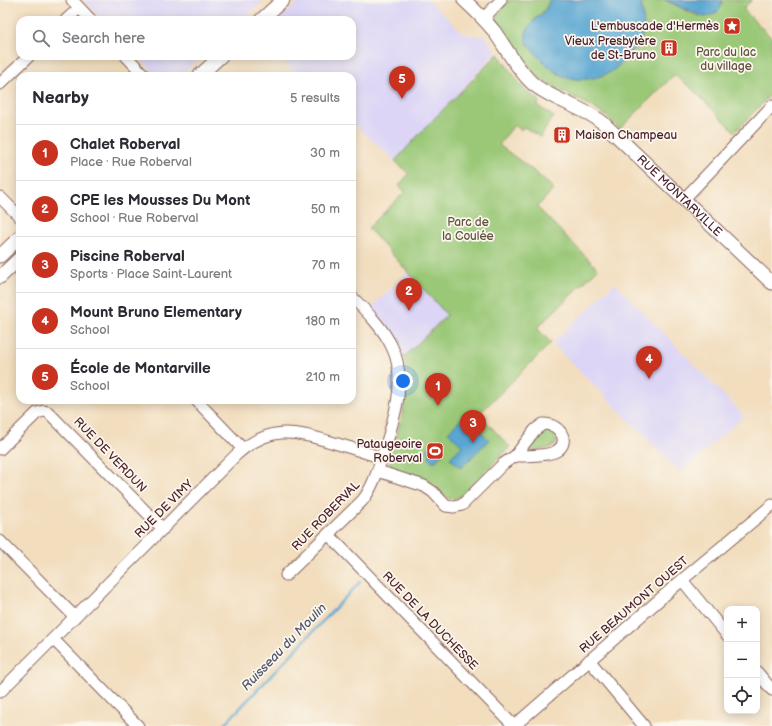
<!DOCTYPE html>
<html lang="en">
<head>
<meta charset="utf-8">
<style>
	body { margin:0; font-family:"Balsamiq Sans",sans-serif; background:#f7f7f7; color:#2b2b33 }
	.controls { position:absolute; right:12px; bottom:12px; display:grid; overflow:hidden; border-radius:8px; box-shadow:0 2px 10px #0003 }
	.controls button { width:36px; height:36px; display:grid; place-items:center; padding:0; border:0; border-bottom:1px solid #e1e1e2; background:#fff; color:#2b2b33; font:20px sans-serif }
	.you { position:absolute; left:403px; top:381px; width:14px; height:14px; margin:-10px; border:3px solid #fff; border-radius:50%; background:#1a73e8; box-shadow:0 0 0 6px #1a73e833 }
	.badge { display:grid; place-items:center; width:26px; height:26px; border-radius:50%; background:#c8321e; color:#fff; font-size:13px; font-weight:700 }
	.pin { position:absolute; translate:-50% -33px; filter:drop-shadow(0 1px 2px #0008) }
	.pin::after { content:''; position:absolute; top:21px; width:14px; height:12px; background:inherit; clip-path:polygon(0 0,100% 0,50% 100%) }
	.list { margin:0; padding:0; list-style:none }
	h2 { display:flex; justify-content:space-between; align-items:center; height:52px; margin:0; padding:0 16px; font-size:17px }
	h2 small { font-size:13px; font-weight:400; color:#7c7c81 }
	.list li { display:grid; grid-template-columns:26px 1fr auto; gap:12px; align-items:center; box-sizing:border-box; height:56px; padding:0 16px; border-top:1px solid #e1e1e2 }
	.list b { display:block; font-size:15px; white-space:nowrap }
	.list p { margin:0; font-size:13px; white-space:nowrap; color:#7c7c81 }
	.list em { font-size:13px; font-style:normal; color:#7c7c81 }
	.icon { flex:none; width:22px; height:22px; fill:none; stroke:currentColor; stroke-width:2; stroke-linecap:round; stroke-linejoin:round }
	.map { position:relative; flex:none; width:772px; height:726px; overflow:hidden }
	.search { position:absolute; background:#fff; box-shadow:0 2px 10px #0003; left:16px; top:16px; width:340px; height:44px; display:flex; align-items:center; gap:10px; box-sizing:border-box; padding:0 14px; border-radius:12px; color:#7c7c81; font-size:15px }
	.panel { position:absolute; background:#fff; box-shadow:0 2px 10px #0003; left:16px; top:72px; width:340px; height:332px; border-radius:12px }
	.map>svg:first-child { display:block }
	.built { fill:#dcd5f6 }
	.green { fill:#9ac877; stroke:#727451 }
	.water { fill:#58a6d2; stroke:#51627e }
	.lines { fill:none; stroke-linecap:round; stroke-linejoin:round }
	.stream { stroke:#58a6d2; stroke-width:2.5 }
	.minor-casing { stroke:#85625e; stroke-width:13 }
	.tertiary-casing { stroke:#85625e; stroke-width:15 }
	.minor { stroke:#fff; stroke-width:11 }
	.tertiary { stroke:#fff; stroke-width:13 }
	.labels { text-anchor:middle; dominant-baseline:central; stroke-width:3.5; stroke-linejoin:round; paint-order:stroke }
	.poi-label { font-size:12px; fill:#4a1f2b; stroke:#fbf7ec; text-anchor:end }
	.park-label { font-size:12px; fill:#625242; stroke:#fbf7ec }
	.street-label { font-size:12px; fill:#4a1f2b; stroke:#fbf7ec }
	.water-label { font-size:13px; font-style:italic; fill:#50556e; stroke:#fbf7ec }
</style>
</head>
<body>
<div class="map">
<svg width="772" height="726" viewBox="0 0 772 726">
	<rect width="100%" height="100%" fill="#fbf7ec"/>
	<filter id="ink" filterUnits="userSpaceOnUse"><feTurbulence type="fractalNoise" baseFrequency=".025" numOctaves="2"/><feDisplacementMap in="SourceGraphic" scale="8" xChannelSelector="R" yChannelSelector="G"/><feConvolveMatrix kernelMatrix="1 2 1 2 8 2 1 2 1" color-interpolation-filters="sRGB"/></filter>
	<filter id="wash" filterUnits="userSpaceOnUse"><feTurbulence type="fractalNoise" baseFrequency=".012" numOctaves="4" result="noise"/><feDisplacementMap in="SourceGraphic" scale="16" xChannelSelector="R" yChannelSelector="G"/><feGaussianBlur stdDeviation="0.9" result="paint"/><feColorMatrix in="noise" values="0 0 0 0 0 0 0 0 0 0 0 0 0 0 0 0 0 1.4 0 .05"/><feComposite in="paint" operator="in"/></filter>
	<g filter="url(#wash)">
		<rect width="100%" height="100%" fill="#f2ddbd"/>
		<path class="built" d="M84,0H264L242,20H103Z
			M301,0H428L462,32L470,35L485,36L497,52L395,161L352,122V76H300L277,56H352V20H278Z
			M138,56H202L180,76H157Z
			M408,272L447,315L404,357L394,336L372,307Z
			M615,283L744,416L681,473L552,343Z"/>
		<path class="green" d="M509,0H550L545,10L533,21L526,41L545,63L579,79L602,75L613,70L639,43L643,33L641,0H665L698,16L723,3L722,0H752L743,9L772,38V93L735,132L689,86L674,75L620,129L606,116L591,106L543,81L537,76L529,67L496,20V17L501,12L499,10Z
			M498,54L523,88L539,100L538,106L554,117L540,137L524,127L521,130L514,125L499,145L535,172L554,189L537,207L598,269L537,328L551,343L479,414L510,447L462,495C458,498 453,500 448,498C441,495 437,487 432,483C421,475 405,473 393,469L389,462C399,427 412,393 404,357L447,315L408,272L368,228L405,192L399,185L409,174L395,161L424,129Z
			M547,430L555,432L558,439L555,445L549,448L530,451L529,448C530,441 541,432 547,430Z"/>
		<path class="water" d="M550,0H641C642,10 645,23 643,33C641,42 633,49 627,56C623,61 618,67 612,71C597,80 573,83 557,73C549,68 543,61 537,55C532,49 524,42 526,34C528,24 538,18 544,11C547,8 548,3 550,0Z
			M665,0H722C723,10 714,16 704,17Z
			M465,415L489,440L461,468L450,458L462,446L448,432Z
			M436,440L438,441L441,444L437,449L442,450L443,452L436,461H432L429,458L430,454L427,450Z"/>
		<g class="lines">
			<path class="stream" d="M223,726L360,582"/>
		</g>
	</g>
	<g filter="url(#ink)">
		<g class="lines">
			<defs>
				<path id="minor" d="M72,0L91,20
					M483,19L501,0
					M66,20L79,8
					M126,56L145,76
					M0,84L29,56
					M0,197L20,217
					M684,199L772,106
					M196,400L243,449
					M543,424C558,423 571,440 558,450C551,456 524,456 515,456L535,430Z
					M0,449L37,413L44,411L48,412L163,529
					M378,471L424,486L433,492L446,506L454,507L462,505L503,464L515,456
					M328,534L514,726
					M0,541L75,617
					M286,575L362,501C375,485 379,465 386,445C395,415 407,378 392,347C383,328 367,312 352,297
					M682,580L727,635
					M53,639L138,726
					M589,660L644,726
					M757,672L772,690
					M0,692L236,455C268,426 293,430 331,442C348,447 365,452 382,458
					M514,726L682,580L772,505"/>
				<g id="tertiary">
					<path id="s1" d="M464,0C475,10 485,20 494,31C506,48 517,69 532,83C552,100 581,106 602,122L772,283"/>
					<path d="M261,20L283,0"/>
					<path d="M199,76L221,56"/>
					<path d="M0,256L20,237"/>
					<path d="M0,277L20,258"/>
				</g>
			</defs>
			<use href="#minor" class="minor-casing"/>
			<use href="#tertiary" class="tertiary-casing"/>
			<use href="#minor" class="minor"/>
			<use href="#tertiary" class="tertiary"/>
		</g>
	</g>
	<defs>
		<symbol id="sight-square" viewBox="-11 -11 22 22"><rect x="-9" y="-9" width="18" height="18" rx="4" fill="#c8321e" stroke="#fbf7ec"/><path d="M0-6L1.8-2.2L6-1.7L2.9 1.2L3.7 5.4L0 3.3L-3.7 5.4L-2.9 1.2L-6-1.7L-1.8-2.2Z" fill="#fff"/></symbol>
		<symbol id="building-square" viewBox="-11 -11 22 22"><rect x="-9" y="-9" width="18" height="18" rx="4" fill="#c8321e" stroke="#fbf7ec"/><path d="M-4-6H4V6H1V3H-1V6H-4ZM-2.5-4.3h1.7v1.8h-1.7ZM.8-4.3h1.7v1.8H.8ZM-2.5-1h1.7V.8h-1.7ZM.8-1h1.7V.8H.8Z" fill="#fff"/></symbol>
		<symbol id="stadium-square" viewBox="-11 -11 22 22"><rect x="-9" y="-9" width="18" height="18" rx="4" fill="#c8321e" stroke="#fbf7ec"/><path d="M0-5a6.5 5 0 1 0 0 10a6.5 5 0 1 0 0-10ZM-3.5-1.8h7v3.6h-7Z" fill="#fff"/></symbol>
	</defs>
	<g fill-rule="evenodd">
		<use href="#sight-square" x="722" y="16" width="20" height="20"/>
		<use href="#building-square" x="659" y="38" width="20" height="20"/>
		<use href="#building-square" x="552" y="125" width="20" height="20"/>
		<use href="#stadium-square" x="425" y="441" width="20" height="20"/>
	</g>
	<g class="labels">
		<g class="poi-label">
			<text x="719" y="26">L'embuscade d'Hermès</text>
			<text x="656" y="41">Vieux Presbytère<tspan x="656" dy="14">de St-Bruno</tspan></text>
			<text x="575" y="135" text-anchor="start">Maison Champeau</text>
			<text x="422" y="444">Pataugeoire<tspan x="422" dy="14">Roberval</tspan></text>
		</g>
		<g class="park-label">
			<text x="726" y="52">Parc du lac<tspan x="726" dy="14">du village</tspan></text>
			<text x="468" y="222">Parc de<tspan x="468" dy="14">la Coulée</tspan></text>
		</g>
		<g class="street-label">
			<text stroke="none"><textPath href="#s1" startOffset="295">RUE MONTARVILLE</textPath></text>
			<text transform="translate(110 455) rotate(46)">RUE DE VERDUN</text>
			<text transform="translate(164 509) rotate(-45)">RUE DE VIMY</text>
			<text transform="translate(326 516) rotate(-46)">RUE ROBERVAL</text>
			<text transform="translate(634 605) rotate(-41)">RUE BEAUMONT OUEST</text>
			<text transform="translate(430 621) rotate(46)">RUE DE LA DUCHESSE</text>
		</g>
		<g class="water-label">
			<text transform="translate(284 647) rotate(-46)">Ruisseau du Moulin</text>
		</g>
	</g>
</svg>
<div class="controls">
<button>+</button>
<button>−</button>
<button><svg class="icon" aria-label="locate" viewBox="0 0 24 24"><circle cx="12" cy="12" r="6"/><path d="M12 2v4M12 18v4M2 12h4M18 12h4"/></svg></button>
</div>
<div class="you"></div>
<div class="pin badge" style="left:438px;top:406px">1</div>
<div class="pin badge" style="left:409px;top:311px">2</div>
<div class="pin badge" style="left:473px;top:443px">3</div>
<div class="pin badge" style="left:649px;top:379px">4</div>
<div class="pin badge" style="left:402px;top:99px">5</div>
<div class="search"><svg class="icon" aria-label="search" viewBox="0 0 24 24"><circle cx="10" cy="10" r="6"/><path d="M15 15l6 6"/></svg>Search here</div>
<section class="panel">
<h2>Nearby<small>5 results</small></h2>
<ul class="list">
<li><span class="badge">1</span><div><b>Chalet Roberval</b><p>Place · Rue Roberval</p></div><em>30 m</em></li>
<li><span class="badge">2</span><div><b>CPE les Mousses Du Mont</b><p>School · Rue Roberval</p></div><em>50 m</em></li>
<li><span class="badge">3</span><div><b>Piscine Roberval</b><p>Sports · Place Saint-Laurent</p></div><em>70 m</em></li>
<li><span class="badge">4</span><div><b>Mount Bruno Elementary</b><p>School</p></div><em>180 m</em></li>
<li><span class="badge">5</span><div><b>École de Montarville</b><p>School</p></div><em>210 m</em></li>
</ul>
</section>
</div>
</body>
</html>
